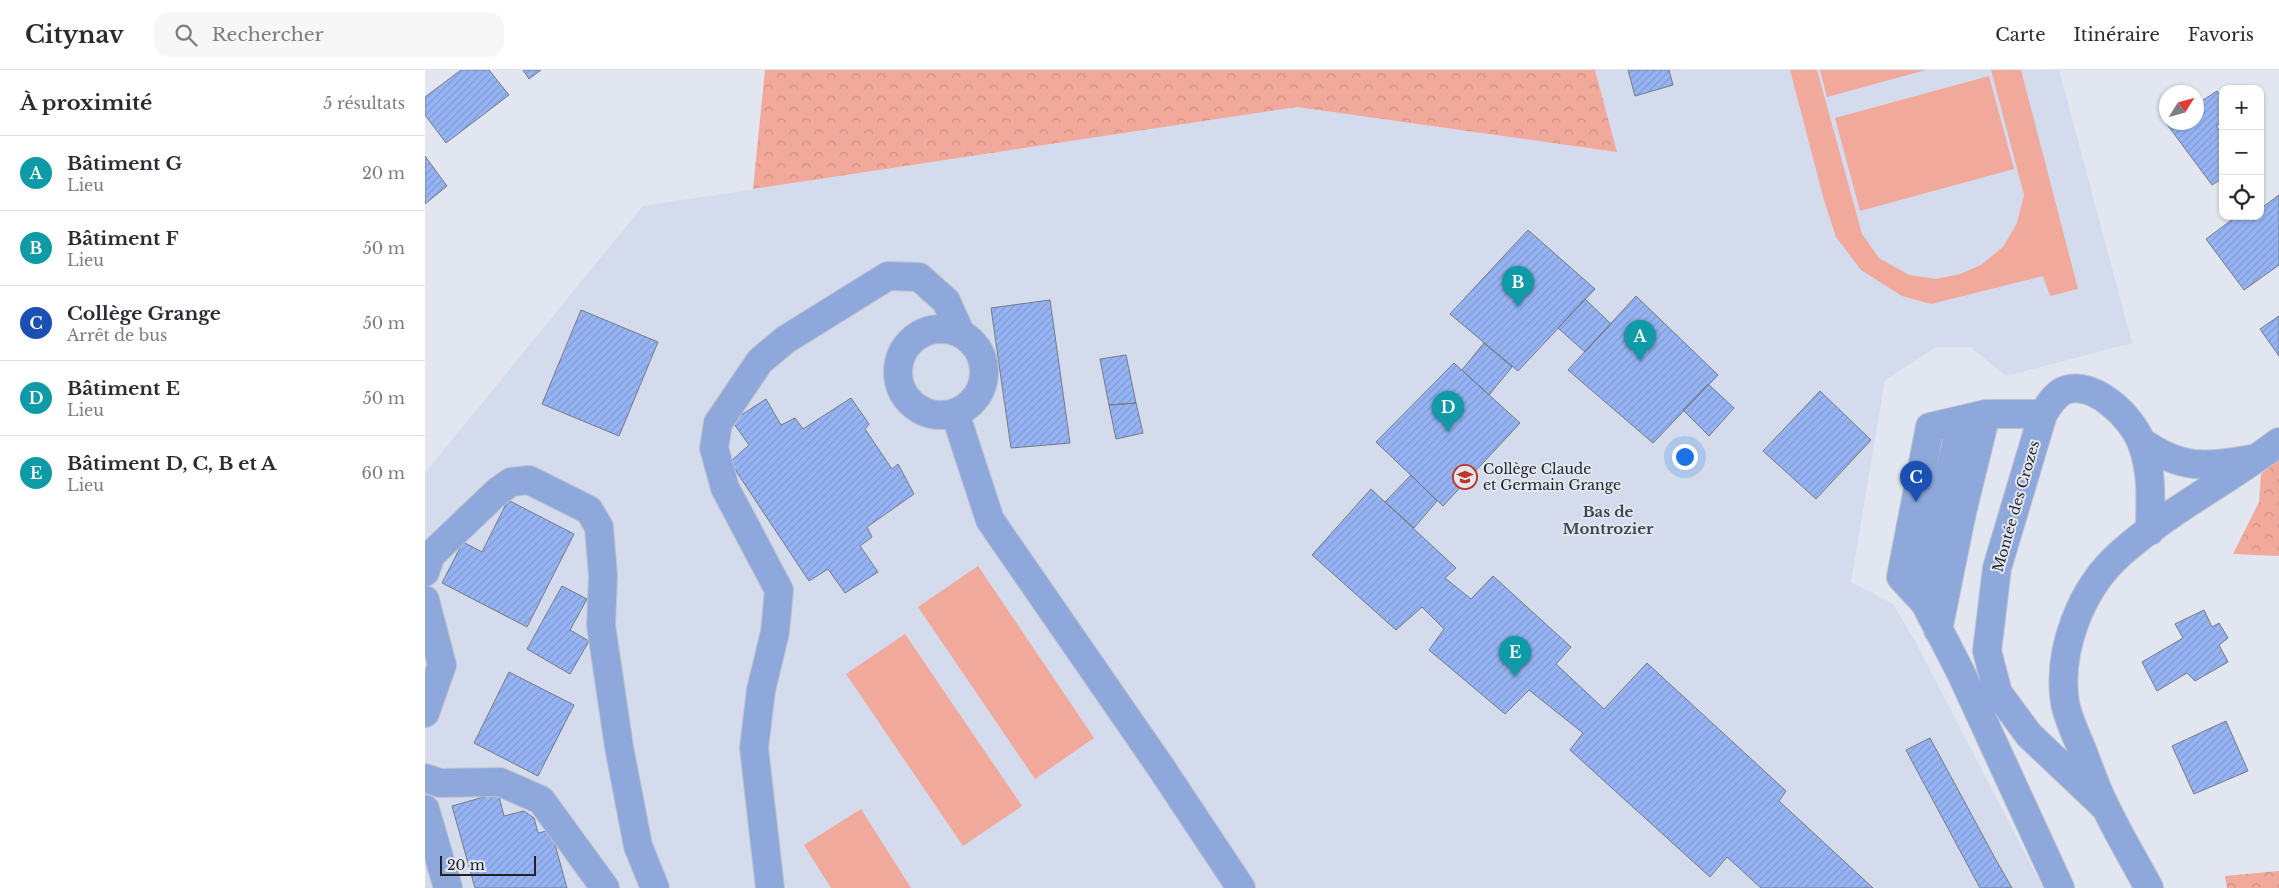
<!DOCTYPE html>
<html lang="fr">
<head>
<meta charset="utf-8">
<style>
	body { margin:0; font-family:"Libre Baskerville",serif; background:#f7f7f7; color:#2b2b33 }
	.controls { position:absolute; right:15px; top:15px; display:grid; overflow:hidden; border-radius:10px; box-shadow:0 1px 4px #0004 }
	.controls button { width:45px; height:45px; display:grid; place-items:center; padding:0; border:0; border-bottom:1px solid #e1e1e2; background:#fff; color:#2b2b33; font:25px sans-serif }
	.compass { position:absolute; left:1734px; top:15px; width:45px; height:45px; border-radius:50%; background:#fff; box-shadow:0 1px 4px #0004; rotate:53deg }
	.scale { position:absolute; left:15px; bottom:12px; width:96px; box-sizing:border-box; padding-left:5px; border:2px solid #202226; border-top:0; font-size:14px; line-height:18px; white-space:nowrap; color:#202226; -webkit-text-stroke:4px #e1e6f0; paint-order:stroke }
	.you { position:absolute; left:1259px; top:386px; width:18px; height:18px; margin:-12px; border:4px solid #fff; border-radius:50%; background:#1a73e8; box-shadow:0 0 0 8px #1a73e833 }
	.badge { display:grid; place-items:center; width:32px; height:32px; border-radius:50%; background:#111827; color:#fff; font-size:16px; font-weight:700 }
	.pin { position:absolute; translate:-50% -41px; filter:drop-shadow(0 1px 2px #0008) }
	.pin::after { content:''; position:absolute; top:26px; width:18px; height:15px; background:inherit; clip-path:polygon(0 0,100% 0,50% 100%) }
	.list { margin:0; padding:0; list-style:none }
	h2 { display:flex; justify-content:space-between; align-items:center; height:65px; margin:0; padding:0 20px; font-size:21px }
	h2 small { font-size:16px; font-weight:400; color:#7c7c81 }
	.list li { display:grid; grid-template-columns:32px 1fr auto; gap:15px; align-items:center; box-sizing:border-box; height:75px; padding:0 20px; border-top:1px solid #e1e1e2 }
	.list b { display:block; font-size:19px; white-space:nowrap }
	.list p { margin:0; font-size:16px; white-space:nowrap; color:#7c7c81 }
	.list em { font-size:16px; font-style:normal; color:#7c7c81 }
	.icon { flex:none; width:28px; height:28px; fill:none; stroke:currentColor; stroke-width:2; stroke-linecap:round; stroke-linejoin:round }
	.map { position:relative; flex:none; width:1854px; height:818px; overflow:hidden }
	header { display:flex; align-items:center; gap:30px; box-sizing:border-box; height:70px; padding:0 25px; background:#fff; border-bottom:1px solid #e1e1e2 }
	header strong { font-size:24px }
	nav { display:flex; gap:28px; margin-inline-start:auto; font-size:18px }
	.search { width:350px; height:45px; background:#f7f7f7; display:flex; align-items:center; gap:12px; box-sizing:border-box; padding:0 18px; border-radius:15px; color:#7c7c81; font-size:19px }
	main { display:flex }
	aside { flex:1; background:#fff }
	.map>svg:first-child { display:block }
	.built { fill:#d3dbec }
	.grass { fill:#f1a99c }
	.forest { fill:url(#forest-crowns) }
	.building { fill:url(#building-hatch); stroke:#757a83 }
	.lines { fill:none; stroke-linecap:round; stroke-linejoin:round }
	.minor-casing { stroke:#bec3cc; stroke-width:30 }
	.minor { stroke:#8fa8dc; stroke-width:28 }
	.labels { text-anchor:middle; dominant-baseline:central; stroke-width:4; stroke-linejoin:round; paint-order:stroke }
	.poi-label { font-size:14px; fill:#202226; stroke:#e1e6f0; text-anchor:start }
	.street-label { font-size:14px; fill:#202226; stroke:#e1e6f0 }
	.neighbourhood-label { font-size:15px; font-weight:bold; fill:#40444c; stroke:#e1e6f0 }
</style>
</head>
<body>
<header>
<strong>Citynav</strong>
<div class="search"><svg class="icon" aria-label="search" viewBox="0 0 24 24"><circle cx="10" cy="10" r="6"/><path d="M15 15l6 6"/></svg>Rechercher</div>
<nav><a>Carte</a><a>Itinéraire</a><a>Favoris</a></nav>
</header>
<main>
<aside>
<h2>À proximité<small>5 résultats</small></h2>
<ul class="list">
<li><span class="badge" style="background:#0f9aa8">A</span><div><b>Bâtiment G</b><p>Lieu</p></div><em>20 m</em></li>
<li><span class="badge" style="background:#0f9aa8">B</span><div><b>Bâtiment F</b><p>Lieu</p></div><em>50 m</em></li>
<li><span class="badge" style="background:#1a4fb4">C</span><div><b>Collège Grange</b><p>Arrêt de bus</p></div><em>50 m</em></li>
<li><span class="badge" style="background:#0f9aa8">D</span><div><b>Bâtiment E</b><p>Lieu</p></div><em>50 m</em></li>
<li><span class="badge" style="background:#0f9aa8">E</span><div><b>Bâtiment D, C, B et A</b><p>Lieu</p></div><em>60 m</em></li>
</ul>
</aside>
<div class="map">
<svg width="1854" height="818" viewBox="0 0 1854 818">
	<defs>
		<pattern id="forest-crowns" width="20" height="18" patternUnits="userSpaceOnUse" patternTransform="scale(1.25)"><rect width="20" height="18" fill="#f1a99c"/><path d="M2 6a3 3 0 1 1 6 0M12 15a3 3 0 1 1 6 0" fill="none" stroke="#ce9186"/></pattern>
		<pattern id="building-hatch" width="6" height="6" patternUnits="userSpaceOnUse" patternTransform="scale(1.25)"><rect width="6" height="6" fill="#96b4f4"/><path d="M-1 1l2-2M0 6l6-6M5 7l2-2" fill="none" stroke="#819ad1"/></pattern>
	</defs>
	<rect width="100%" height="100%" fill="#e1e6f0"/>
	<path class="built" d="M1170,0H1634L1707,273L1581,306L1546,277H1511L1460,310L1426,512L1468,534L1490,571L1618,818H0V403L218,136L872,37L1192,82Z"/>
	<path class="grass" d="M1365,0H1392L1437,164L1454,188L1484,205L1511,209L1535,204L1556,195L1578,177L1592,153L1599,125L1566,0H1596L1653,219L1625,226L1618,206L1506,234L1477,226L1436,200L1411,167L1399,130Z
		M1395,0H1501L1402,27Z
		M1564,6L1589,99L1435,141L1410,48Z
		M553,496L669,668L610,709L493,537Z
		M480,564L597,736L538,776L421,604Z
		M436,739L486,818H406L379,775Z"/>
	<path class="forest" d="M340,0H1170L1192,82L872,37L328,119Z
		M1854,390V486L1808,484L1834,432L1836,404Z
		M1854,801V818H1802L1800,806Z"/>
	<path class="building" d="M36,0H64L84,25L21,73L0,45V27Z
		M98,0H116L104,9Z
		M1203,0H1244L1248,15L1210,26Z
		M1792,21L1798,30V52L1791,56L1798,65V108L1787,115L1741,53L1772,52V34Z
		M0,86L22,116L0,134Z
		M1854,125V195L1819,220L1781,169L1812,146H1835V139Z
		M1103,160L1170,219L1093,301L1025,244Z
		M1211,226L1293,305L1228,373L1143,300Z
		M1160,229L1186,254L1160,282L1133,258Z
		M625,230L645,373L586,378L566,238Z
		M156,240L233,272L194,366L117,334Z
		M1854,246V286L1835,259Z
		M1059,273L1087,297L1064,325L1037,300Z
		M701,285L711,333L684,335L675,289Z
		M1029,293L1095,353L1018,436L951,372Z
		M1283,314L1309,338L1284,366L1258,340Z
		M1395,321L1446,370L1391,429L1338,381Z
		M426,328L444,354L440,359L467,399L473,394L489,424L442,457L447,467L435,476L453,502L420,523L403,499L384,511L305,392L324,375L307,351L341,329L356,355L370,348L378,359Z
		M711,333L718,363L691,369L684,335Z
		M986,405L1012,431L989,458L960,432Z
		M946,419L1031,498L1020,508L1046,529L1068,506L1146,577L1131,594L1179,639L1222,593L1361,721L1354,731L1448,818H1336L1302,787L1285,807L1145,680L1158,663L1104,620L1080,644L1004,580L1019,559L997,537L971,560L887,485Z
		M83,430L149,464L102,557L17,513L38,472L57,482Z
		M137,516L162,529L145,560L164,571L145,604L102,579Z
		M1779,540L1787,557L1794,553L1803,568L1794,575L1803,592L1770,611L1762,603L1732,621L1717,592L1758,568L1750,554Z
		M84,602L149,635L113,706L49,673Z
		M1801,651L1823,701L1769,724L1747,676Z
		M1505,668L1571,790L1587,818H1555L1481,680Z
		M73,723L79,746L99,741L109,748L113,763L126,760L142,818H50L27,736Z"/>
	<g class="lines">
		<defs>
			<path id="minor" d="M473 302a43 43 0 1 1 86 0a43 43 0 1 1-86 0Z
				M530,343L565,450L737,699L816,818
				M1618,344H1561L1505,357L1476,507L1500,533L1536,603L1635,818
				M1717,372C1757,400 1780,397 1827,389
				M0,502L6,485L72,422L86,412L104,410L164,440L174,457L178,506L176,555L194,677L213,776L230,818
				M0,530L17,595L0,643
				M1500,533L1517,434L1537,350
				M1513,560L1537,442L1561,344
				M0,708L15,713L75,712L116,730L180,818
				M1680,737L1604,665L1573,623L1562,581L1572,498L1618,344C1623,336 1629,326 1638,321C1668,308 1708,348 1717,374C1728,404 1725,429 1725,461
				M0,739L23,818
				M345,818L329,678L336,620L350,562L354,520L300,418L289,378L293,353L335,291L360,270L463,206L494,207L521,231L535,262
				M1724,818C1710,792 1694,765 1681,738C1672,721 1665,701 1658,682C1652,667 1643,649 1640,633C1632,580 1656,518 1696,483C1743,441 1804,410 1854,372"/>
		</defs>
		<use href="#minor" class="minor-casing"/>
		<use href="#minor" class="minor"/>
	</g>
	<defs>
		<symbol id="school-ring" viewBox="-11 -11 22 22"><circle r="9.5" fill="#e1e6f0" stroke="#c03424" stroke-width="1.5"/><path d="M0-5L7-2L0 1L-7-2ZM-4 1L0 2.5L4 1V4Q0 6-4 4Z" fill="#c03424"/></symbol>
	</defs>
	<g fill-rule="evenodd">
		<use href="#school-ring" x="1026" y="393" width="28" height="28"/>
	</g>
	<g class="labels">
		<g class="poi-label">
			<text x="1058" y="399">Collège Claude<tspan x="1058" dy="16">et Germain Grange</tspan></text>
		</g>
		<g class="street-label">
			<text transform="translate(1591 436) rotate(-74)">Montée des Crozes</text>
		</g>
		<g class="neighbourhood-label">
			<text x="1183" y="441">Bas de<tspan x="1183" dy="17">Montrozier</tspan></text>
		</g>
	</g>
</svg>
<div class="controls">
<button>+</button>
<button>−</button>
<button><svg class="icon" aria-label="locate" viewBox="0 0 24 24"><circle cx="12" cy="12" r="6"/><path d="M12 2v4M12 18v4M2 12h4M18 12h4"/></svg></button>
</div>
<svg class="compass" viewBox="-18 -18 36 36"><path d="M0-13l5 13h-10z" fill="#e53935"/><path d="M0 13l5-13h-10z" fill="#7c7c81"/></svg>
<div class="scale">20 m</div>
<div class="you"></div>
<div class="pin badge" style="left:1215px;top:291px;background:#0f9aa8">A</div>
<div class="pin badge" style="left:1093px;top:237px;background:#0f9aa8">B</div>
<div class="pin badge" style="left:1491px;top:432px;background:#1a4fb4">C</div>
<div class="pin badge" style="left:1023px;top:362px;background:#0f9aa8">D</div>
<div class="pin badge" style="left:1090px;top:607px;background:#0f9aa8">E</div>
</div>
</main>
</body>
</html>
